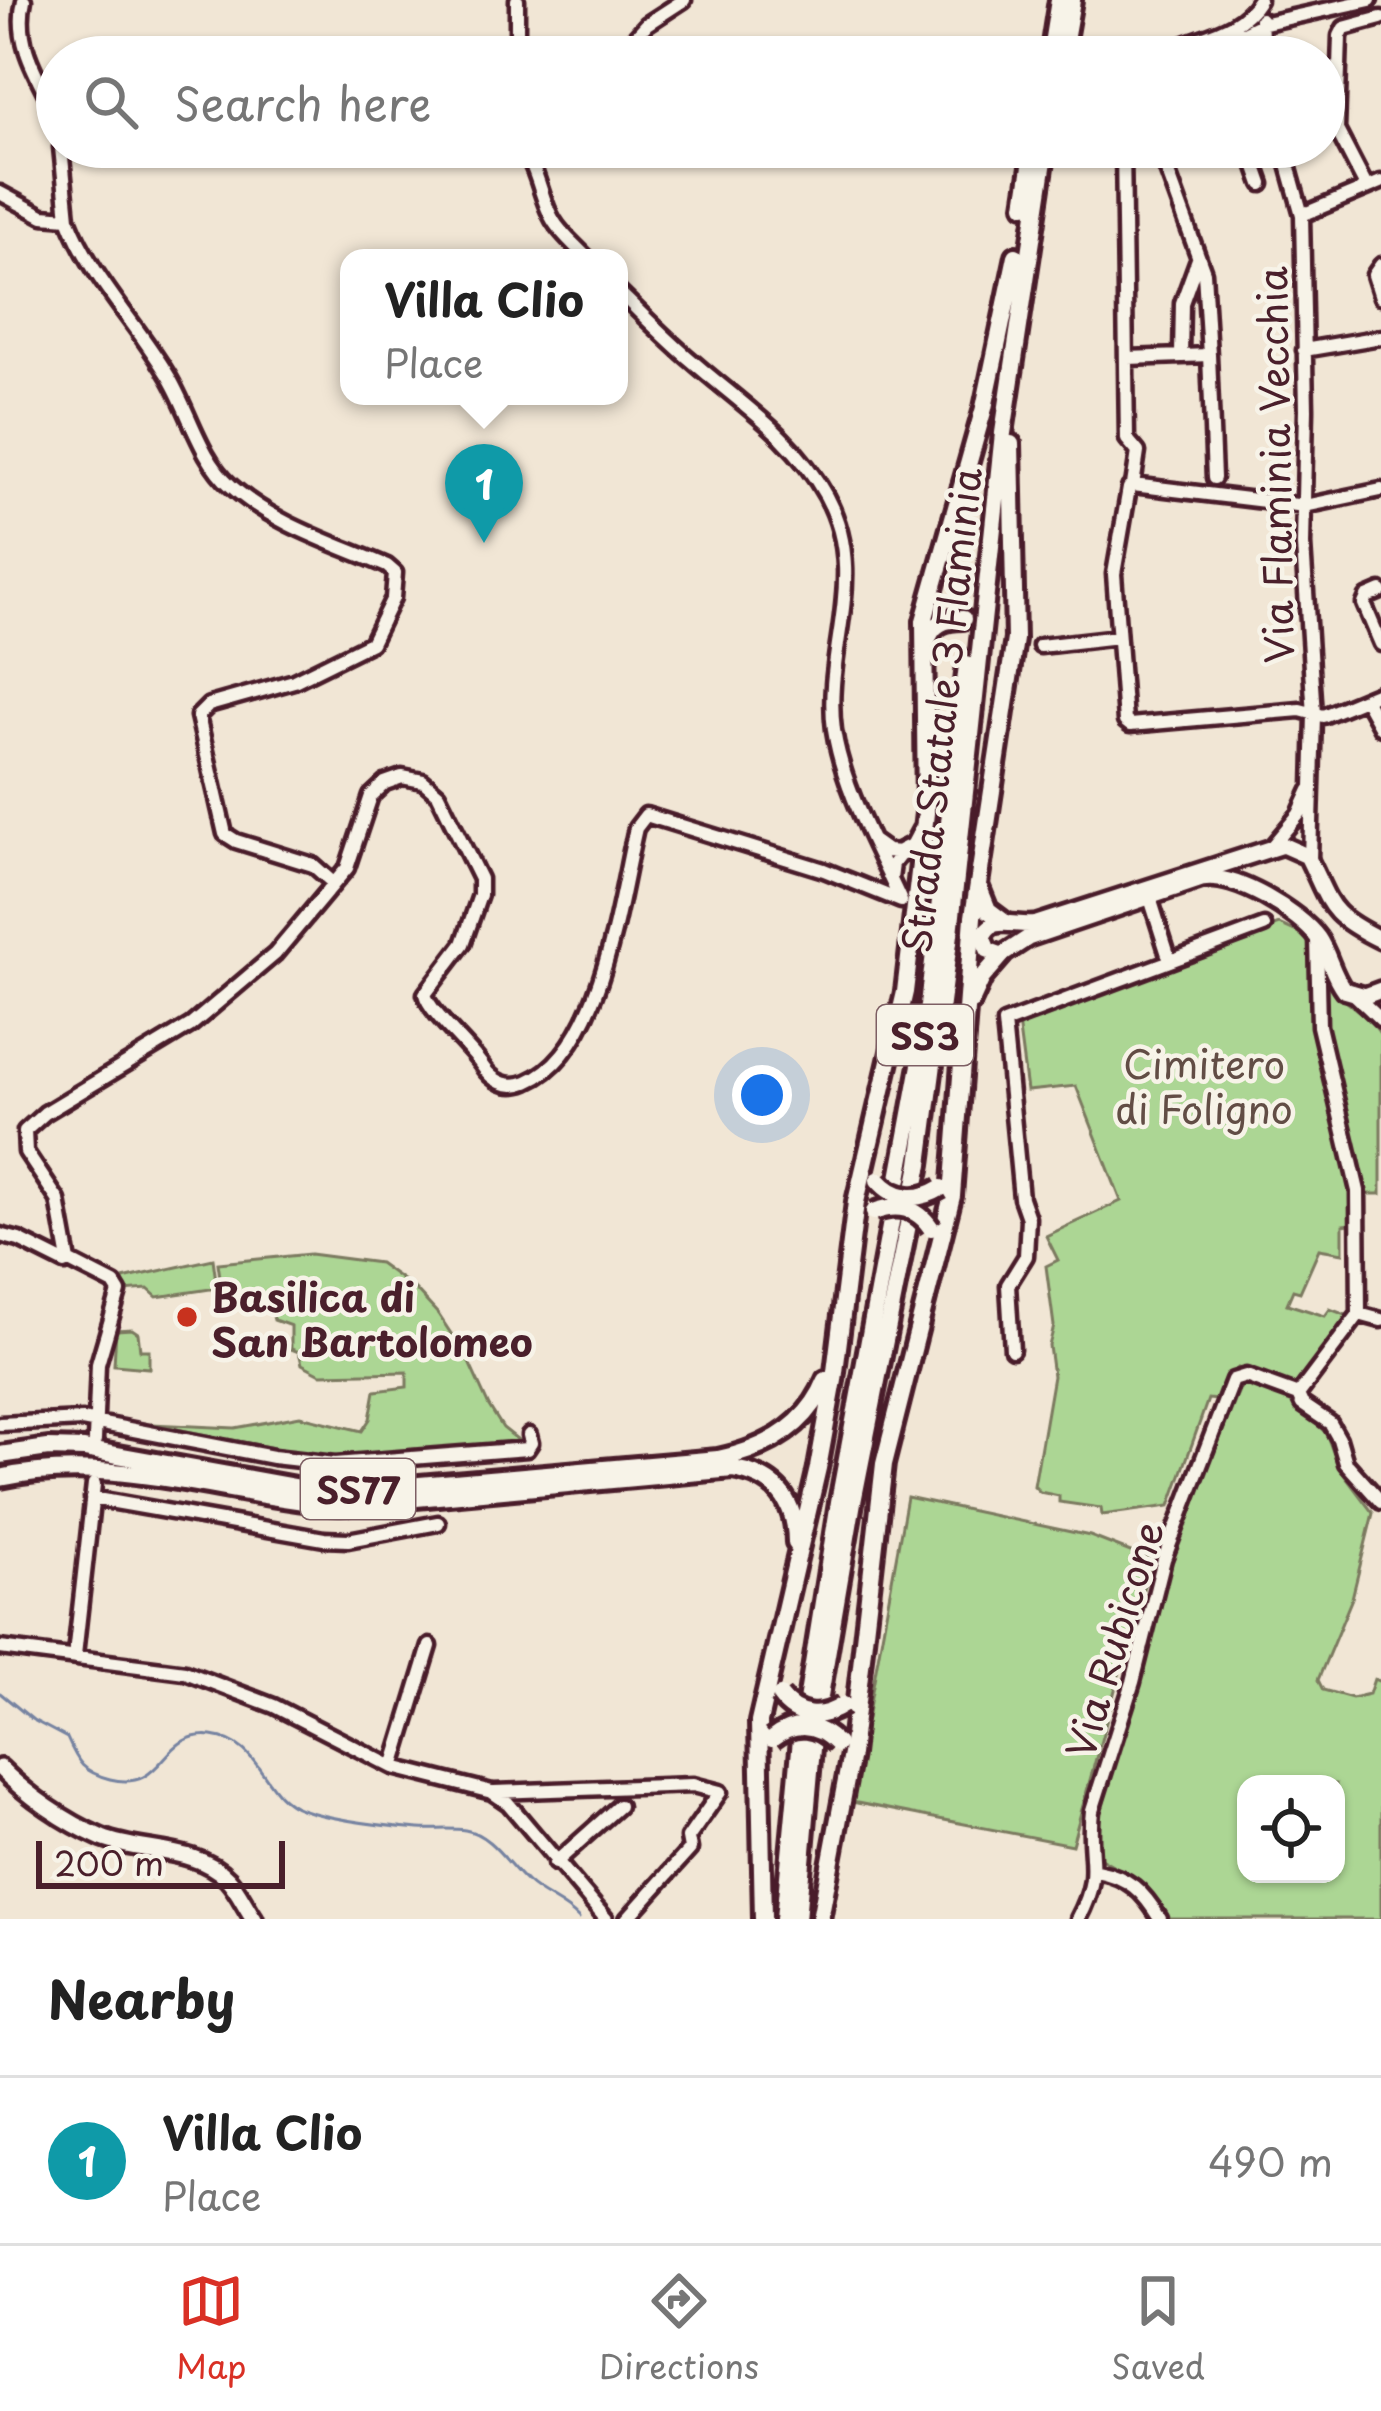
<!DOCTYPE html>
<html lang="en">
<head>
<meta charset="utf-8">
<style>
	body { margin:0; font-family:"Playpen Sans",sans-serif; background:#f2f2f2; color:#222 }
	.controls { position:absolute; right:36px; bottom:36px; display:grid; overflow:hidden; border-radius:24px; box-shadow:0 3px 9px #0004 }
	.controls button { width:108px; height:108px; display:grid; place-items:center; padding:0; border:0; border-bottom:3px solid #e0e0e0; background:#fff; color:#222; font:60px sans-serif }
	.scale { position:absolute; left:36px; bottom:30px; width:249px; box-sizing:border-box; padding-left:12px; border:6px solid #4a1f2b; border-top:0; font-size:33px; line-height:42px; white-space:nowrap; color:#4a1f2b; -webkit-text-stroke:9px #f7f3e8; paint-order:stroke }
	.you { position:absolute; left:762px; top:1095px; width:42px; height:42px; margin:-30px; border:9px solid #fff; border-radius:50%; background:#1a73e8; box-shadow:0 0 0 18px #1a73e833 }
	.badge { display:grid; place-items:center; width:78px; height:78px; border-radius:50%; background:#d93025; color:#fff; font-size:39px; font-weight:700 }
	.pin { position:absolute; translate:-50% -99px; filter:drop-shadow(0 3px 6px #0008) }
	.pin::after { content:''; position:absolute; top:63px; width:42px; height:36px; background:inherit; clip-path:polygon(0 0,100% 0,50% 100%) }
	.popup { position:absolute; left:340px; top:249px; width:288px; height:156px; box-sizing:border-box; display:grid; place-content:center; border-radius:24px; background:#fff; filter:drop-shadow(0 3px 9px #0005); font-size:39px; white-space:nowrap; color:#767676 }
	.popup b { font-size:45px; color:#222 }
	.popup::after { content:''; position:absolute; left:50%; top:100%; margin-left:-24px; border:24px solid transparent; border-top-color:#fff }
	.list { margin:0; padding:0; list-style:none }
	h2 { display:flex; justify-content:space-between; align-items:center; height:156px; margin:0; padding:0 48px; font-size:51px }
	h2 small { font-size:39px; font-weight:400; color:#767676 }
	.list li { display:grid; grid-template-columns:78px 1fr auto; gap:36px; align-items:center; box-sizing:border-box; height:168px; padding:0 48px; border-top:3px solid #e0e0e0 }
	.list b { display:block; font-size:45px; white-space:nowrap }
	.list p { margin:0; font-size:39px; white-space:nowrap; color:#767676 }
	.list em { font-size:39px; font-style:normal; color:#767676 }
	.icon { flex:none; width:66px; height:66px; fill:none; stroke:currentColor; stroke-width:2; stroke-linecap:round; stroke-linejoin:round }
	.map { position:relative; flex:none; width:1381px; height:1919px; overflow:hidden }
	.search { position:absolute; background:#fff; box-shadow:0 3px 9px #0004; left:36px; right:36px; top:36px; height:132px; display:flex; align-items:center; gap:30px; box-sizing:border-box; padding:0 42px; border-radius:66px; color:#767676; font-size:45px }
	.sheet { height:324px; background:#fff }
	nav { display:flex; justify-content:space-around; align-items:center; box-sizing:border-box; height:168px; border-top:3px solid #e0e0e0; background:#fff; font-size:33px; color:#767676 }
	nav a { display:grid; justify-items:center; gap:6px }
	nav .on { color:#d93025 }
	.map>svg:first-child { display:block }
	.green { fill:#acd694; stroke:#7b7a60; stroke-width:3; fill-rule:evenodd }
	.lines { fill:none; stroke-linecap:round; stroke-linejoin:round }
	.stream { stroke:#7683a1; stroke-width:3 }
	.minor-casing { stroke:#4a1f2b; stroke-width:21 }
	.major-casing { stroke:#4a1f2b; stroke-width:24 }
	.highway-casing { stroke:#4a1f2b; stroke-width:26 }
	.minor { stroke:#f7f3e8; stroke-width:12 }
	.major { stroke:#f7f3e8; stroke-width:15 }
	.highway { stroke:#f7f3e8; stroke-width:16 }
	.highway-bridge-casing { stroke:#4a1f2b; stroke-width:26; stroke-linecap:butt }
	.highway-bridge { stroke:#f7f3e8; stroke-width:16 }
	.poi-dot { fill:#c8321e; stroke:#f7f3e8; stroke-width:4.5 }
	.labels { text-anchor:middle; dominant-baseline:central; stroke-width:9; stroke-linejoin:round; paint-order:stroke }
	.shield { fill:#f7f3e8; stroke:#7e5f64; stroke-width:3 }
	.shield-label { font-size:36px; font-weight:bold; fill:#4a1f2b }
	.street-label { font-size:39px; fill:#4a1f2b; stroke:#f7f3e8 }
	.park-label { font-size:39px; fill:#624d45; stroke:#f7f3e8 }
	.poi-label { font-size:39px; font-weight:bold; fill:#4a1f2b; stroke:#f7f3e8; text-anchor:start }
</style>
</head>
<body>
<div class="map">
<svg width="1381" height="1919" viewBox="0 0 1381 1919">
	<rect width="100%" height="100%" fill="#f1e6d5"/>
	<filter id="ink" filterUnits="userSpaceOnUse"><feTurbulence type="fractalNoise" baseFrequency=".00833" numOctaves="2"/><feDisplacementMap in="SourceGraphic" scale="24" xChannelSelector="R" yChannelSelector="G"/><feConvolveMatrix kernelMatrix="1 2 1 2 8 2 1 2 1" color-interpolation-filters="sRGB"/></filter>
	<g filter="url(#ink)">
		<path class="green" d="M1279,924L1312,939L1311,1019L1355,1203L1356,1223L1343,1225V1253L1319,1249L1300,1292L1293,1290L1287,1304L1325,1316L1330,1309L1346,1315L1343,1326L1292,1390L1238,1368L1229,1377L1225,1390L1220,1389L1218,1400L1208,1399L1170,1506L1102,1515L1101,1508L1059,1502V1496L1040,1492L1034,1486L1053,1376L1049,1346L1054,1326L1046,1266L1058,1260L1046,1236L1121,1201L1076,1086L1027,1091L1018,1022Z
			M1326,981C1341,1003 1367,1012 1381,1035V1194H1363L1326,1024Z
			M310,1254L379,1263L415,1289L438,1314L467,1358L489,1406L503,1428L527,1447L325,1458L151,1424L235,1428L300,1416L362,1431L370,1419L375,1391L407,1387V1372L321,1374L302,1364L299,1352L291,1349V1326L274,1320L268,1297L223,1298L218,1263Z
			M213,1259L217,1288L157,1297L148,1289L124,1291L123,1279Z
			M132,1329L138,1333L140,1350H149V1368L114,1365L116,1330Z
			M1242,1384L1288,1398L1326,1433L1339,1468L1373,1513L1352,1598L1318,1680L1323,1690L1352,1698L1369,1694L1374,1679L1381,1682V1919H1167L1145,1884L1099,1857L1100,1816L1174,1551ZM1246,1784H1336V1874H1246Z
			M907,1497L1090,1536L1151,1560L1072,1845L852,1802Z"/>
		<g class="lines">
			<path class="stream" d="M0,1693L33,1720L67,1738C78,1763 83,1772 110,1779C167,1793 159,1730 212,1736C262,1742 262,1796 301,1809C332,1820 385,1826 419,1829C434,1830 450,1828 465,1830C491,1834 508,1865 527,1882C543,1897 563,1902 579,1919"/>
			<defs>
				<path id="minor" d="M24,0C14,44 38,77 57,115
					M517,0V57
					M1261,19L1263,57
					M1225,31L1243,33L1261,24L1370,0
					M617,57L647,24L684,0
					M1159,57C1193,34 1236,37 1259,0
					M1337,130L1367,188
					M1324,136L1337,130L1340,36L1344,28L1381,18
					M61,147L68,218
					M119,147L134,155L239,147
					M520,147C538,165 540,198 553,220C561,234 576,246 587,258
					M1123,147L1127,439L1138,452L1133,485
					M1162,147L1163,159L1204,272L1209,355
					M1249,147L1262,184
					M1283,147L1302,215L1306,409L1303,545L1314,715L1310,860
					M0,193L43,216L68,218C90,276 135,321 167,374C189,409 199,458 231,486C275,525 334,543 387,566L395,573L393,598L371,643L294,681L209,705L198,716L225,834L236,841L313,865L332,882
					M1302,215L1381,182
					M1381,265L1374,275L1381,297
					M619,292C643,315 666,339 692,361C741,404 794,437 826,496C870,576 823,651 834,730C843,789 876,846 900,899
					M1304,350L1381,337
					M1181,356L1182,303L1198,259
					M1128,358L1209,355L1214,478
					M1381,490L1305,506L1133,485L1129,488L1114,574L1125,721L1130,725L1300,710L1323,716L1381,692
					M1381,591L1367,597L1364,604L1381,644
					M1040,646L1118,637
					M1365,699L1381,728
					M873,841L887,851L902,852L893,864L891,879
					M1273,845L1299,814L1310,790
					M1150,898L1170,961
					M1317,937L1319,1026L1358,1191L1359,1314
					M1356,996L1381,1020
					M0,1235L19,1240L65,1263L69,1261
					M1012,1350L1008,1285L1026,1256L1028,1218L1021,1198L1004,1023L1264,926
					M1298,1395L1302,1404L1330,1423L1339,1439L1346,1463L1381,1502
					M0,1424L82,1420L273,1457L335,1464L527,1449L531,1443L529,1435
					M95,1440L98,1364L119,1292L114,1284L69,1261L58,1200L26,1152L25,1131L45,1113L191,1025L275,954L347,868L371,796L385,783L402,777L423,781L438,794L480,879V895L463,944L425,994C429,1012 467,1044 481,1064C492,1081 507,1090 527,1082C603,1050 619,899 636,828L646,815L824,870L901,901
					M92,1498L324,1539L348,1540L438,1523
					M0,1648L185,1672L274,1706L393,1767L492,1792L508,1803L606,1919
					M75,1655L94,1484
					M393,1767L430,1646
					M494,1792L693,1785L720,1792L688,1838L690,1849L627,1919
					M555,1863L619,1806
					M1096,1871C1129,1877 1143,1891 1160,1919
					M1078,1919C1104,1870 1086,1860 1092,1811L1133,1682L1164,1559L1233,1380L1246,1376L1298,1395L1359,1314L1381,1320"/>
				<path id="major" d="M1381,940C1326,913 1332,906 1307,856L1282,845L1037,924C1016,928 990,913 983,938L988,950L1002,955L1028,938L1202,879C1234,872 1300,913 1318,938C1329,954 1332,975 1344,990L1365,996L1381,990
					M0,1768C28,1796 65,1822 102,1838C142,1854 196,1846 228,1879C238,1890 245,1906 254,1919"/>
				<path id="highway" d="M1050,57L1059,0
					M1062,57L1072,0
					M1025,205L1034,147
					M927,642C932,624 944,619 963,619
					M902,852L914,846L922,831
					M978,885L988,910L1004,922
					M971,1002L982,978L1002,955
					M0,1455L48,1448L84,1449L306,1489L408,1486L718,1459C766,1449 807,1427 826,1380
					M0,1478C114,1453 226,1496 340,1505L733,1469C775,1476 796,1500 796,1543
					M763,1919L759,1722L818,1468L834,1380L856,1202L905,992L926,813L924,621L984,408L1016,256
					M784,1919L801,1739L839,1502L923,1049L967,665
					M797,1919L813,1737L853,1502L920,1164L950,934L1003,433L1046,147
					M820,1919L851,1754L884,1464L952,1196L973,917L1015,639L1011,444"/>
			</defs>
			<use href="#minor" class="minor-casing"/>
			<use href="#major" class="major-casing"/>
			<use href="#highway" class="highway-casing"/>
			<use href="#minor" class="minor"/>
			<use href="#major" class="major"/>
			<use href="#highway" class="highway"/>
			<defs>
				<path id="highway-bridge" d="M878,1180C895,1200 918,1202 941,1188
					M874,1212C897,1203 917,1207 931,1228
					M780,1696C796,1718 821,1720 843,1705
					M772,1739C795,1721 817,1723 837,1744"/>
			</defs>
			<use href="#highway-bridge" class="highway-bridge-casing"/>
			<use href="#highway-bridge" class="highway-bridge"/>
		</g>
	</g>
	<circle class="poi-dot" cx="187" cy="1317" r="12"/>
	<g class="labels">
		<g class="shield">
			<rect x="877" y="1005" width="96" height="60" rx="9"/>
			<rect x="301" y="1459" width="114" height="60" rx="9"/>
		</g>
		<g class="shield-label">
			<text x="925" y="1035">SS3</text>
			<text x="358" y="1489">SS77</text>
		</g>
		<g class="street-label">
			<text transform="translate(1274 465) rotate(-91)">Via Flaminia Vecchia</text>
			<text transform="translate(940 710) rotate(-84)">Strada Statale 3 Flaminia</text>
			<text transform="translate(1113 1639) rotate(-73)">Via Rubicone</text>
		</g>
		<g class="park-label">
			<text x="1204" y="1062">Cimitero<tspan x="1204" dy="45">di Foligno</tspan></text>
		</g>
		<g class="poi-label">
			<text x="211" y="1295">Basilica di<tspan x="211" dy="45">San Bartolomeo</tspan></text>
		</g>
	</g>
</svg>
<div class="controls">
<button><svg class="icon" aria-label="locate" viewBox="0 0 24 24"><circle cx="12" cy="12" r="6"/><path d="M12 2v4M12 18v4M2 12h4M18 12h4"/></svg></button>
</div>
<div class="scale">200 m</div>
<div class="you"></div>
<div class="pin badge" style="left:484px;top:543px;background:#0f9aa8">1</div>
<div class="popup"><b>Villa Clio</b>Place</div>
<div class="search"><svg class="icon" aria-label="search" viewBox="0 0 24 24"><circle cx="10" cy="10" r="6"/><path d="M15 15l6 6"/></svg>Search here</div>
</div>
<section class="sheet">
<h2>Nearby<small></small></h2>
<ul class="list">
<li><span class="badge" style="background:#0f9aa8">1</span><div><b>Villa Clio</b><p>Place</p></div><em>490 m</em></li>
</ul>
</section>
<nav>
<a class="on"><svg class="icon" aria-label="map" viewBox="0 0 24 24"><path d="M3 6l6-2 6 2 6-2v14l-6 2-6-2-6 2zM9 4v14M15 6v14"/></svg>Map</a>
<a><svg class="icon" aria-label="directions" viewBox="0 0 24 24"><path d="M12 3l9 9-9 9-9-9zM9 14v-3h6M13 9l2 2-2 2"/></svg>Directions</a>
<a><svg class="icon" aria-label="saved" viewBox="0 0 24 24"><path d="M7 4h10v16l-5-4-5 4z"/></svg>Saved</a>
</nav>
</body>
</html>
